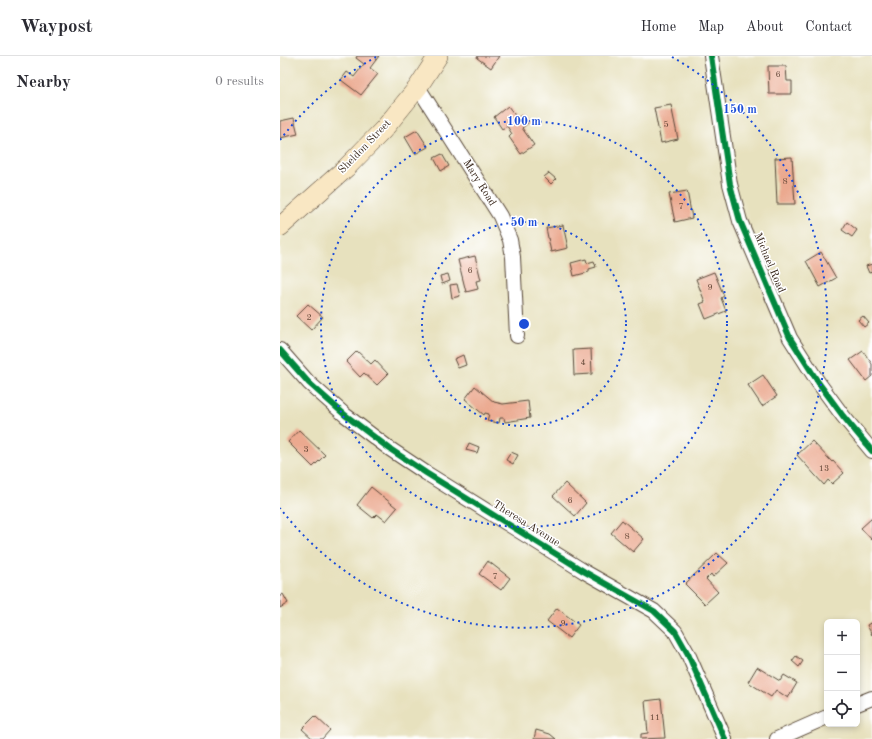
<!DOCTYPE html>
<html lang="en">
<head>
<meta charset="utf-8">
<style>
	body { margin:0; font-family:"Old Standard TT",serif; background:#f2f2f3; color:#2b2b33 }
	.controls { position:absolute; right:12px; bottom:12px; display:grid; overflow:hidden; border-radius:6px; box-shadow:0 2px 6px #0003 }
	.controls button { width:36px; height:36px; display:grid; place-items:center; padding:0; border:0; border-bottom:1px solid #e1e1e2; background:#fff; color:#2b2b33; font:20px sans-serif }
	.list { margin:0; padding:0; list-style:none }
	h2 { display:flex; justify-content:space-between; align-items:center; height:52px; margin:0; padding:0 16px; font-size:17px }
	h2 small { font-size:13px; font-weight:400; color:#7c7c81 }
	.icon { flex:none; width:22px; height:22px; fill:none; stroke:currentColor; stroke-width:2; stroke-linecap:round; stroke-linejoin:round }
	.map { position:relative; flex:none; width:592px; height:683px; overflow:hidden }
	header { display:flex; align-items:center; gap:24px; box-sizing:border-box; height:56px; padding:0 20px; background:#fff; border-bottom:1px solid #e1e1e2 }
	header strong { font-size:19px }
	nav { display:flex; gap:22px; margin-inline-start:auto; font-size:14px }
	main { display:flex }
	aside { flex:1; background:#fff }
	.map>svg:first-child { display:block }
	.building { fill:#eba98f }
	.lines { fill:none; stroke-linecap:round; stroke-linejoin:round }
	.street-casing { stroke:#554536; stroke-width:16 }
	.secondary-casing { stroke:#554536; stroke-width:20 }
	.street { stroke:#fff; stroke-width:14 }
	.secondary { stroke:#f9e7c3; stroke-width:19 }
	.cycleway-casing { stroke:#fff; stroke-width:8 }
	.cycleway { stroke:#00873e; stroke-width:6 }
	.ring { fill:none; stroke:#1d4ed8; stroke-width:2; stroke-dasharray:2 4 }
	.labels { text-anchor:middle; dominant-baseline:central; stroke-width:3; stroke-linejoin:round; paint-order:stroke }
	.number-label { font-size:9px; fill:#674a3a }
	.street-label { font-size:11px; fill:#3b2a1e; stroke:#fff }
	.centre { fill:#1d4ed8; stroke:#fff; stroke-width:2 }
	.ring-label { font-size:12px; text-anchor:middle; font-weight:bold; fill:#1d4ed8; stroke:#fff; stroke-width:3; stroke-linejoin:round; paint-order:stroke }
</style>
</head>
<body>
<header>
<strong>Waypost</strong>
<nav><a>Home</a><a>Map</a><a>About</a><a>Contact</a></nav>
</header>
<main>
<aside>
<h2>Nearby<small>0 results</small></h2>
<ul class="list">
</ul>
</aside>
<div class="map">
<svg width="592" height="683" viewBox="0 0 592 683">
	<rect width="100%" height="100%" fill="#fff"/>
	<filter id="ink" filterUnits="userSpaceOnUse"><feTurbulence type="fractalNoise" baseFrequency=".025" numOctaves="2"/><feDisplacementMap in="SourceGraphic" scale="8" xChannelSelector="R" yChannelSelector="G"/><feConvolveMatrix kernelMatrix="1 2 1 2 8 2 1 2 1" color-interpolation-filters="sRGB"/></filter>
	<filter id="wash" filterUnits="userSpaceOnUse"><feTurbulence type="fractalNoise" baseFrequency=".012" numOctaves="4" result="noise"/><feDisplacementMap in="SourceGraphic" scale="16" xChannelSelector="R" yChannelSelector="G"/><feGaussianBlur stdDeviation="0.9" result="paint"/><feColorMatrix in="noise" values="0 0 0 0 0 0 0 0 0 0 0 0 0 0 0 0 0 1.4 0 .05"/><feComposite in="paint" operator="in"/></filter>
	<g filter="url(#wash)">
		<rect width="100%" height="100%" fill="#e7e1be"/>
		<g id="blocks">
			<path class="building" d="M77,0H99L90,12L98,18L81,39L61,24L67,16L74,21L84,8L76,2Z
				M198,0H219L211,12L197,2Z
				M488,10H506L507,25H512V38H489Z
				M391,49L398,83L381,87L374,52Z
				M228,50L237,62L242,59L248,67L242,72L254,89L241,98L229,81L232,78L227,70L222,73L214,61Z
				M14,62L18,78L0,82V65Z
				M137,74L148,91L135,98L125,81Z
				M162,98L169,110L161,115L154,102Z
				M512,101L515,148H497L495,102Z
				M269,117L276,123L271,128L264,121Z
				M407,135L412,162L395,166L389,138Z
				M567,166L577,174L572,181L562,174Z
				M283,169L288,192L271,196L266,172Z
				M541,196L556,222L540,231L526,205Z
				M195,200L201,224L196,225L198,233L186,236L178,204Z
				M306,203L307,207L314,205L316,211L309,213V216L294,220L291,207Z
				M592,208V216L589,217L586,210Z
				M434,216L444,240L441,242L446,255L426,263L420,248L425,246L416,223Z
				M168,218L170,225L162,228L160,220Z
				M177,228L180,240L172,242L170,229Z
				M28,248L43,261L31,274L16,260Z
				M583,260L589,267L584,271L578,264Z
				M311,293L312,318L294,319L293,294Z
				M77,295L91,308L95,304L108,318L97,329L84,317L80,321L66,306Z
				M583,295L592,308V320L586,325L570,304Z
				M183,299L186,309L178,312L174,303Z
				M483,319L497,340L482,350L468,329Z
				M195,330L214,346L223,348L248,345L250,362L225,366L224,362H220L219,367L207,365L209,358L205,357L204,359L185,343Z
				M19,374L45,399L33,411L8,386Z
				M532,385L552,406L553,405L564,417L552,428L548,424L544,429L517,399Z
				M189,387L199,391L197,397L186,394Z
				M231,396L238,399L233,408L226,404Z
				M285,427L306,447L295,460L273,440Z
				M91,431L117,452L106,465L97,458L93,462L77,449Z
				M592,462V484L581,472Z
				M342,464L364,483L353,496L331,477Z
				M437,497L448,507L433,521L431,518L426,523L438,536L425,548L405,528Z
				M208,505L230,522L221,534L199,518Z
				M3,538L8,547L0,552V540Z
				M277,552L299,569L289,582L267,565Z
				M592,566V579L587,569Z
				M516,600L523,605L519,611L512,605Z
				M477,611L500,625L504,619L517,627L508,642L496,634L491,641L468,626Z
				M381,643L385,682L361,683V678L368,677L365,645Z
				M35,660L50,674L42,683H33L22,673Z
				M256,674L270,678L276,683H254Z"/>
		</g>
	</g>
	<g filter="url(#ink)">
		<use href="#blocks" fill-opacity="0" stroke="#554536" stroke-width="1"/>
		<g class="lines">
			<defs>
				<path id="street" d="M431,0L450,128L460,165L510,282L538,326L563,360L592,395
					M138,31L220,160L230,184L233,201L237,280
					M0,294L29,327L65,359L110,393L146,417L305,516L374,555L395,575L408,598L445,683
					M577,648L592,642
					M497,683L547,661"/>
				<path id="secondary" d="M0,171L66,112L103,74L138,31L158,0"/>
			</defs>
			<use href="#street" class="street-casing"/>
			<use href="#secondary" class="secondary-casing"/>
			<use href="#street" class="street"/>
			<use href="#secondary" class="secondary"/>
			<defs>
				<path id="cycleway" d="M431,0L450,128L460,165L510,282L538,326L563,360L592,395
					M0,294L29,327L65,359L110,393L146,417L305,516L374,555L395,575L408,598L445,683"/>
			</defs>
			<use href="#cycleway" class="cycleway-casing"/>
			<use href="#cycleway" class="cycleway"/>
		</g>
	</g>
	<g class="ring">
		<circle cx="244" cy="268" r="102"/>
		<circle cx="244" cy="268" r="203"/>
		<path d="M0 84A305 305 0 0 1 96 1M392 1A305 305 0 1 1 0 452"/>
	</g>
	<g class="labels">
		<g class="number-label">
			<text x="498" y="18">6</text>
			<text x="386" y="68">5</text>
			<text x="505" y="125">8</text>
			<text x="401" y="150">7</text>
			<text x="190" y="214">6</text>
			<text x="430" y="231">9</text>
			<text x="29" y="261">2</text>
			<text x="303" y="306">4</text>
			<text x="26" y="393">3</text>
			<text x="544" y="412">13</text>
			<text x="290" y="444">6</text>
			<text x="347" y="480">8</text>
			<text x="215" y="520">7</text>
			<text x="283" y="567">9</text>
			<text x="375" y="661">11</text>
		</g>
		<g class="street-label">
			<text transform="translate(85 91) rotate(-46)">Sheldon Street</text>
			<text transform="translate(199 127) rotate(58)">Mary Road</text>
			<text transform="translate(489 207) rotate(67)">Michael Road</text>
			<text transform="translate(246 468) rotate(32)">Theresa Avenue</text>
		</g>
	</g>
	<circle cx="244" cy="268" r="6" class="centre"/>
	<g class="ring-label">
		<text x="460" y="57">150 m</text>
		<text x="244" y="69">100 m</text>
		<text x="244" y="170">50 m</text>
	</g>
</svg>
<div class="controls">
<button>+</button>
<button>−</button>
<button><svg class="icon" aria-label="locate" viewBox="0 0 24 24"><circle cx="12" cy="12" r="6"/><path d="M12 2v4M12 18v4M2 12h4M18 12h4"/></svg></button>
</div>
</div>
</main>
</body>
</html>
